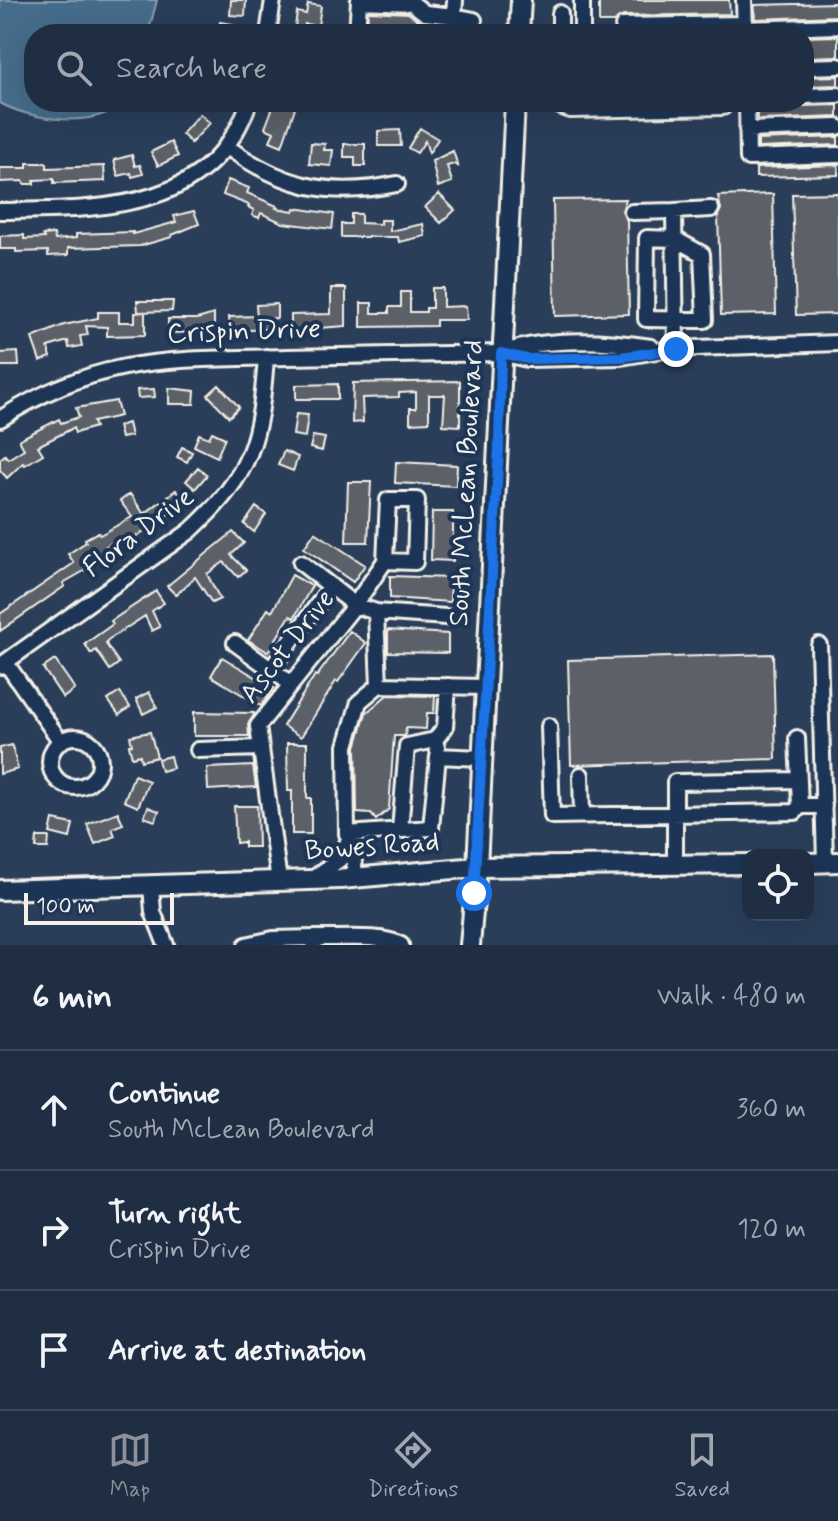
<!DOCTYPE html>
<html lang="en">
<head>
<meta charset="utf-8">
<style>
	body { margin:0; font-family:Mynerve,sans-serif; background:#2d3a4f; color:#f1f3f6 }
	.controls { position:absolute; right:24px; bottom:24px; display:grid; overflow:hidden; border-radius:16px; box-shadow:0 8px 32px #0002 }
	.controls button { width:72px; height:72px; display:grid; place-items:center; padding:0; border:0; border-bottom:2px solid #3d4a5d; background:#202e44; color:#f1f3f6; font:40px sans-serif }
	.scale { position:absolute; left:24px; bottom:20px; width:150px; box-sizing:border-box; padding-left:8px; border:4px solid #f4f1e8; border-top:0; font-size:22px; line-height:28px; white-space:nowrap; color:#f4f1e8; -webkit-text-stroke:6px #1d3557; paint-order:stroke }
	.stop { position:absolute; width:24px; height:24px; margin:-18px; border:6px solid #1a73e8; border-radius:50%; background:#fff }
	.stop.end { background:#1a73e8; border-color:#fff; box-shadow:0 2px 8px #0008 }
	.list { margin:0; padding:0; list-style:none }
	h2 { display:flex; justify-content:space-between; align-items:center; height:104px; margin:0; padding:0 32px; font-size:34px }
	h2 small { font-size:26px; font-weight:400; color:#a2a8b2 }
	.list li { display:grid; grid-template-columns:52px 1fr auto; gap:24px; align-items:center; box-sizing:border-box; height:120px; padding:0 32px; border-top:2px solid #3d4a5d }
	.list b { display:block; font-size:30px; white-space:nowrap }
	.list p { margin:0; font-size:26px; white-space:nowrap; color:#a2a8b2 }
	.list em { font-size:26px; font-style:normal; color:#a2a8b2 }
	.icon { flex:none; width:44px; height:44px; fill:none; stroke:currentColor; stroke-width:2; stroke-linecap:round; stroke-linejoin:round }
	.map { position:relative; flex:none; width:838px; height:945px; overflow:hidden }
	.search { position:absolute; background:#202e44; box-shadow:0 8px 32px #0002; left:24px; right:24px; top:24px; height:88px; display:flex; align-items:center; gap:20px; box-sizing:border-box; padding:0 28px; border-radius:32px; color:#a2a8b2; font-size:30px }
	.sheet { height:464px; background:#202e44 }
	nav { display:flex; justify-content:space-around; align-items:center; box-sizing:border-box; height:112px; border-top:2px solid #3d4a5d; background:#202e44; font-size:22px; color:#a2a8b2 }
	nav a { display:grid; justify-items:center; gap:4px }
	nav .on { color:#8c9099 }
	.map>svg:first-child { display:block }
	.water { fill:#446c8b; stroke:#8aa1b0; stroke-width:2 }
	.building { fill:#5c6067; stroke:#f4f1e8; stroke-width:2 }
	.lines { fill:none; stroke-linecap:round; stroke-linejoin:round }
	.minor-casing { stroke:#f4f1e8; stroke-width:20 }
	.major-casing { stroke:#f4f1e8; stroke-width:24 }
	.minor { stroke:#1d3557; stroke-width:14 }
	.major { stroke:#1d3557; stroke-width:18 }
	.route { stroke:#1a73e8; stroke-width:10 }
	.labels { text-anchor:middle; dominant-baseline:central; stroke-width:8; stroke-linejoin:round; paint-order:stroke }
	.street-label { font-size:28px; fill:#f4f1e8; stroke:#1d3557 }
</style>
</head>
<body>
<div class="map">
<svg width="838" height="945" viewBox="0 0 838 945">
	<rect width="100%" height="100%" fill="#2a3e5a"/>
	<filter id="ink" filterUnits="userSpaceOnUse"><feTurbulence type="fractalNoise" baseFrequency=".0125" numOctaves="2"/><feDisplacementMap in="SourceGraphic" scale="16" xChannelSelector="R" yChannelSelector="G"/><feConvolveMatrix kernelMatrix="1 2 1 2 8 2 1 2 1" color-interpolation-filters="sRGB"/></filter>
	<g filter="url(#ink)">
		<path class="water" d="M0,0H157L148,34H34V102H124C95,129 33,121 0,103Z"/>
		<path class="building" d="M231,0H246L245,16L230,15Z
			M599,0H729L730,14L623,16L614,22H599Z
			M838,3V16L755,19L754,5Z
			M308,4L321,6L318,26L305,24L303,34H294L297,12L306,14Z
			M368,11L408,13L418,20L417,34H367Z
			M220,22L233,24L232,34H218Z
			M838,36V56L804,57V37Z
			M838,76V85L804,86V77Z
			M275,102H297L282,146L270,141L274,132L265,128Z
			M797,103L804,106L838,105V117L757,120V104Z
			M200,114L210,123L191,143L182,134Z
			M420,128L438,139L429,153L425,141L417,153L408,148Z
			M400,130L401,146H378V131Z
			M838,137V145L758,148V140Z
			M171,142L178,156L158,166L151,152Z
			M311,143L325,144L324,150H333L331,166L309,164Z
			M344,144H365V166H355V157H344Z
			M453,151L458,166L454,164L447,166L452,182L438,187L432,161Z
			M132,155L135,166L140,165L143,174L132,177L131,173L118,176L114,160Z
			M27,163H47V168L104,166L105,181L54,183V179L34,180V184H24L23,181L0,182V168H27Z
			M838,165V175L756,177V168Z
			M228,180L249,188L247,193L277,206L276,208L294,211L295,208L334,214L332,229L283,223L261,213L259,218L252,215L254,210L248,207L249,205L223,195Z
			M838,193V314L796,315L792,194Z
			M439,194L455,210L441,223L425,207Z
			M773,194L776,314L721,315L718,215L721,209L718,196Z
			M626,199L622,211L627,220L629,314L555,316L553,200Z
			M194,211L199,224L172,235V237L140,246L68,248V255L48,256V251L16,252V249H0V236L24,235V239L44,238L43,235L54,234L55,240L76,238V234L133,232V234L176,222L174,216Z
			M351,214H361V223L380,224V220H390V231L423,224L425,236L399,242L398,237H341V224H351Z
			M331,288H346V326L291,330V315L331,314Z
			M432,288H443V307L466,306L467,320H436V326L361,327V303H372V313H389V307H401V292H410V312H426V308H432Z
			M137,301H173L172,311L138,312Z
			M277,304V318L268,319L269,329L230,331L229,317L257,316L256,305Z
			M98,312H119V322H135V313L145,312V335L107,336V327L86,326L88,335L80,336L82,346L69,348L68,341L48,347L51,357L40,361L32,338L64,325L98,318Z
			M214,314V332L168,333V319H197Z
			M18,352L19,366H0V353Z
			M460,381V426L443,425L445,395H429V422L410,423V408H416V392L399,393V397L362,398L363,422L352,423L353,383Z
			M338,384V399H296V385Z
			M219,385L239,407L229,417L208,395Z
			M169,388L195,391L194,404H169Z
			M154,389L155,397L138,398L137,390Z
			M116,401L120,416L93,422L95,427L75,433L73,428L38,446L43,454L25,465L23,463L7,478L0,470V459L5,455L8,459L24,449L19,440L28,435L59,419L61,423L79,417L76,408Z
			M296,414L308,415L305,437L293,435Z
			M128,423L131,436L121,438L118,426Z
			M212,432L225,438L217,457L194,446L199,434L209,438Z
			M313,436L325,438L322,451L310,448Z
			M182,447L192,452L187,462L177,457Z
			M284,451L298,457L293,471L278,465Z
			M396,462L457,465L456,486L395,483Z
			M198,467L207,475L195,489L186,481Z
			M348,482H371L368,542H346Z
			M176,490L184,500L162,520L127,542L124,536L106,546L108,549L103,552L107,558L63,583L65,586L0,631V614L74,563L68,554L86,542L85,539L98,532L100,535L132,517L120,501L130,494L144,514Z
			M256,507L266,514L254,532L244,524Z
			M432,512H453V561L431,560Z
			M233,532L244,543L231,555L246,570L238,577L224,562L207,574L220,599L212,603L195,577L176,595L167,586Z
			M315,532L365,565L353,582L304,548Z
			M292,575L312,586L294,618L290,616L268,652L248,640L268,609L272,612Z
			M390,576L451,578L450,602L390,598Z
			M156,591L164,603L152,611L160,627L152,631L145,616L108,640L106,644L119,663L110,670L96,650L91,654L85,644L113,624L111,621Z
			M388,630L448,634V653L388,652Z
			M350,631L366,643L338,682L336,681L301,737L283,726L315,675L317,676Z
			M773,654L776,759L571,765L568,660Z
			M222,657L274,688L261,706L211,676Z
			M55,660L75,689L63,698L43,668Z
			M120,692L130,707L119,715L108,700Z
			M149,692L157,707L143,714L136,699Z
			M387,695L435,696L434,713H427L426,729L406,728L405,736H394L389,809L376,820L371,814L357,813L356,747L366,713Z
			M194,712L254,713V715L248,724L249,736H194Z
			M150,732L157,757L141,761L140,755L132,757L129,745H132L130,736Z
			M287,743H307V798H311V834H292V791H288Z
			M12,745L18,769L0,774V748Z
			M170,756L173,768L161,771L158,759Z
			M253,766L256,787L208,790L207,768Z
			M134,775L149,781L138,807L124,801Z
			M234,806H257L258,847H244V842L236,843Z
			M148,807L159,811L155,821L144,817Z
			M118,812L123,824L112,828L115,836L95,844L87,824Z
			M53,820L73,824L70,838L50,833Z
			M37,837H49L48,848H36Z"/>
		<g class="lines">
			<defs>
				<path id="minor" d="M455,0L454,16L474,20L473,34
					M744,0L745,32
					M359,1L412,3L425,13L454,16L452,34
					M560,13V34
					M623,26L745,24
					M745,29L838,26
					M268,34L273,0
					M357,34L359,0
					M582,34V0
					M804,67L838,66
					M804,96L838,95
					M562,102V107L570,110L723,107V102
					M747,102L748,158L838,155
					M747,130L838,127
					M226,146C282,187 329,198 397,184
					M0,211C97,209 211,214 249,102
					M632,212L674,211
					M647,238L675,239L702,254L705,320L646,319Z
					M676,349L674,211L711,209
					M502,353C548,337 604,340 651,347
					M0,419C101,354 172,360 287,357C359,355 430,354 501,353L527,359L621,357L669,349L838,343
					M301,563L355,605L376,612L446,617
					M376,612L379,685
					M235,643L291,684
					M819,645L825,862
					M6,663L61,742
					M0,666L190,531C253,473 260,440 266,357
					M271,669L331,586
					M549,726L552,816L795,812L800,806
					M50 762a25 25 0 1 1 50 0a25 25 0 1 1-50 0Z
					M797,738L800,806H824
					M437,748L435,740L445,727L448,686
					M198,750L260,748
					M481,758L438,756L431,828L347,834L346,746L359,702L379,685L485,687
					M581,775L582,815
					M400,830L407,746L435,740
					M352,833L355,878
					M675,865V782L799,780
					M311,880L340,859L352,833
					M279,881L258,726L355,605L385,561L388,500H417L415,562L385,561
					M151,885L153,912L166,945
					M314,938C337,939 382,934 401,945
					M246,945L273,939L314,938V945"/>
				<path id="major" d="M519,34L521,0
					M808,863L838,862
					M0,890L341,879L477,867L748,864
					M470,945L477,867L515,102"/>
			</defs>
			<use href="#minor" class="minor-casing"/>
			<use href="#major" class="major-casing"/>
			<use href="#minor" class="minor"/>
			<use href="#major" class="major"/>
		</g>
	</g>
	<g class="lines" filter="url(#ink)">
		<path class="route" d="M474,893L499,447L501,353L527,359L621,357L676,349"/>
	</g>
	<g class="labels">
		<g class="street-label">
			<text transform="translate(244 332) rotate(-2)">Crispin Drive</text>
			<text transform="translate(467 483) rotate(-87)">South McLean Boulevard</text>
			<text transform="translate(139 533) rotate(-37)">Flora Drive</text>
			<text transform="translate(288 647) rotate(-52)">Ascot Drive</text>
			<text transform="translate(372 847) rotate(-4)">Bowes Road</text>
		</g>
	</g>
</svg>
<div class="controls">
<button><svg class="icon" aria-label="locate" viewBox="0 0 24 24"><circle cx="12" cy="12" r="6"/><path d="M12 2v4M12 18v4M2 12h4M18 12h4"/></svg></button>
</div>
<div class="scale">100 m</div>
<div class="stop" style="left:474px;top:893px"></div>
<div class="stop end" style="left:676px;top:349px"></div>
<div class="search"><svg class="icon" aria-label="search" viewBox="0 0 24 24"><circle cx="10" cy="10" r="6"/><path d="M15 15l6 6"/></svg>Search here</div>
</div>
<section class="sheet">
<h2>6 min<small>Walk · 480 m</small></h2>
<ul class="list">
<li><svg class="icon" aria-label="ahead" viewBox="0 0 24 24"><path d="M12 20V5M6 11l6-6 6 6"/></svg><div><b>Continue</b><p>South McLean Boulevard</p></div><em>360 m</em></li>
<li><svg class="icon" aria-label="right" viewBox="0 0 24 24"><path d="M7 20v-9h11M14 6l5 5-5 5"/></svg><div><b>Turn right</b><p>Crispin Drive</p></div><em>120 m</em></li>
<li><svg class="icon" aria-label="arrive" viewBox="0 0 24 24"><path d="M6 21V4h12l-3 4 3 4H6"/></svg><div><b>Arrive at destination</b></div></li>
</ul>
</section>
<nav>
<a class="on"><svg class="icon" aria-label="map" viewBox="0 0 24 24"><path d="M3 6l6-2 6 2 6-2v14l-6 2-6-2-6 2zM9 4v14M15 6v14"/></svg>Map</a>
<a><svg class="icon" aria-label="directions" viewBox="0 0 24 24"><path d="M12 3l9 9-9 9-9-9zM9 14v-3h6M13 9l2 2-2 2"/></svg>Directions</a>
<a><svg class="icon" aria-label="saved" viewBox="0 0 24 24"><path d="M7 4h10v16l-5-4-5 4z"/></svg>Saved</a>
</nav>
</body>
</html>
